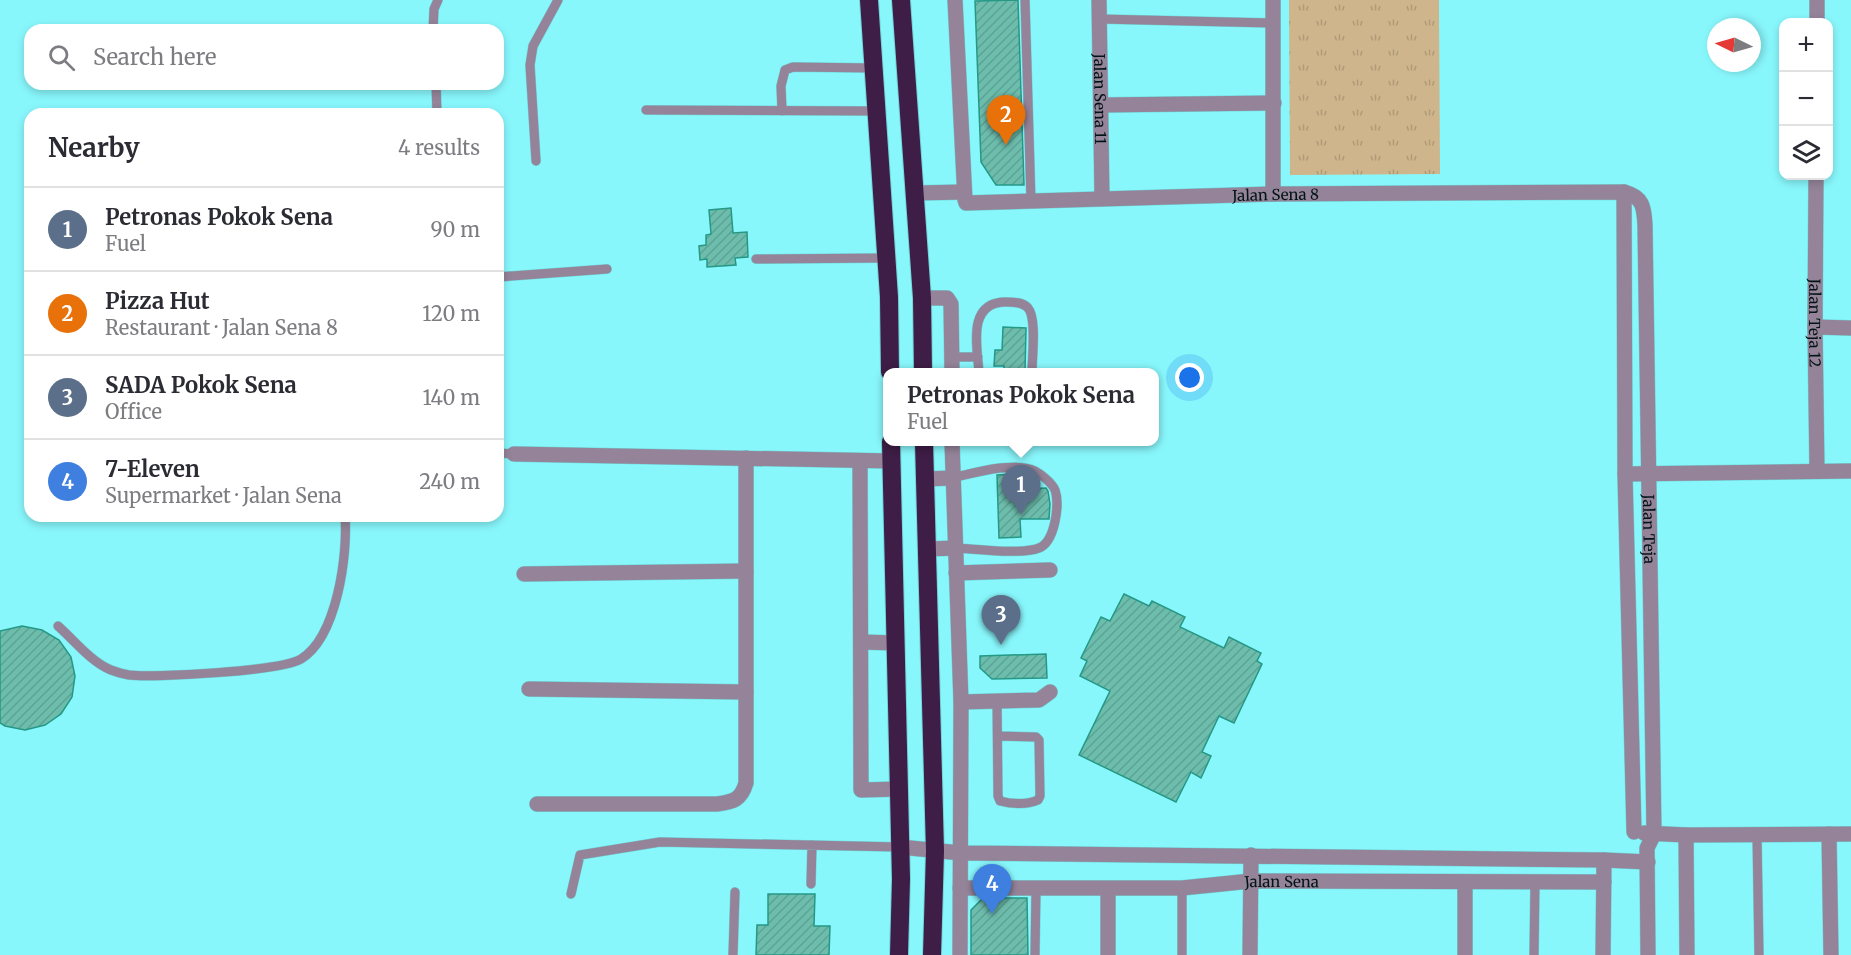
<!DOCTYPE html>
<html lang="en">
<head>
<meta charset="utf-8">
<style>
	body { margin:0; font-family:Merriweather,serif; background:#f7f7f7; color:#2b2b33 }
	.controls { position:absolute; right:18px; top:18px; display:grid; overflow:hidden; border-radius:12px; box-shadow:0 3px 9px #0003 }
	.controls button { width:54px; height:54px; display:grid; place-items:center; padding:0; border:0; border-bottom:2px solid #e1e1e2; background:#fff; color:#2b2b33; font:30px sans-serif }
	.compass { position:absolute; left:1707px; top:18px; width:54px; height:54px; border-radius:50%; background:#fff; box-shadow:0 3px 9px #0003; rotate:275deg }
	.you { position:absolute; left:1190px; top:378px; width:21px; height:21px; margin:-15px; border:4px solid #fff; border-radius:50%; background:#1a73e8; box-shadow:0 0 0 9px #1a73e833 }
	.badge { display:grid; place-items:center; width:39px; height:39px; border-radius:50%; background:#cb3b49; color:#fff; font-size:20px; font-weight:700 }
	.pin { position:absolute; translate:-50% -50px; filter:drop-shadow(0 2px 3px #0008) }
	.pin::after { content:''; position:absolute; top:32px; width:21px; height:18px; background:inherit; clip-path:polygon(0 0,100% 0,50% 100%) }
	.popup { position:absolute; left:883px; top:368px; width:276px; height:78px; box-sizing:border-box; display:grid; place-content:center; border-radius:12px; background:#fff; filter:drop-shadow(0 2px 4px #0005); font-size:20px; white-space:nowrap; color:#7c7c81 }
	.popup b { font-size:22px; color:#2b2b33 }
	.popup::after { content:''; position:absolute; left:50%; top:100%; margin-left:-12px; border:12px solid transparent; border-top-color:#fff }
	.list { margin:0; padding:0; list-style:none }
	h2 { display:flex; justify-content:space-between; align-items:center; height:78px; margin:0; padding:0 24px; font-size:26px }
	h2 small { font-size:20px; font-weight:400; color:#7c7c81 }
	.list li { display:grid; grid-template-columns:39px 1fr auto; gap:18px; align-items:center; box-sizing:border-box; height:84px; padding:0 24px; border-top:2px solid #e1e1e2 }
	.list b { display:block; font-size:22px; white-space:nowrap }
	.list p { margin:0; font-size:20px; white-space:nowrap; color:#7c7c81 }
	.list em { font-size:20px; font-style:normal; color:#7c7c81 }
	.icon { flex:none; width:33px; height:33px; fill:none; stroke:currentColor; stroke-width:2; stroke-linecap:round; stroke-linejoin:round }
	.map { position:relative; flex:none; width:1851px; height:955px; overflow:hidden }
	.search { position:absolute; background:#fff; box-shadow:0 3px 9px #0003; left:24px; top:24px; width:480px; height:66px; display:flex; align-items:center; gap:15px; box-sizing:border-box; padding:0 21px; border-radius:18px; color:#7c7c81; font-size:22px }
	.panel { position:absolute; background:#fff; box-shadow:0 3px 9px #0003; left:24px; top:108px; width:480px; height:414px; border-radius:18px }
	.map>svg:first-child { display:block }
	.grass { fill:url(#grass-tufts) }
	.building { fill:url(#building-hatch); stroke:#259886; stroke-width:1.5 }
	.lines { fill:none; stroke-linecap:round; stroke-linejoin:round }
	.lane-casing { stroke:#72d3d7; stroke-width:10 }
	.street-casing { stroke:#72d3d7; stroke-width:16 }
	.highway-casing { stroke:#72d3d7; stroke-width:20 }
	.lane { stroke:#958499; stroke-width:9 }
	.street { stroke:#958499; stroke-width:15 }
	.highway { stroke:#3e1d46; stroke-width:18 }
	.labels { text-anchor:middle; dominant-baseline:central; stroke-width:6; stroke-linejoin:round; paint-order:stroke }
	.street-label { font-size:15px; fill:#001415; stroke:#88f7fc }
</style>
</head>
<body>
<div class="map">
<svg width="1851" height="955" viewBox="0 0 1851 955">
	<defs>
		<pattern id="grass-tufts" width="24" height="20" patternUnits="userSpaceOnUse" patternTransform="scale(1.5)"><rect width="24" height="20" fill="#cfb58b"/><path d="M3 7l-1-3M5 7V3M7 7l1-3M15 17l-1-3M17 17v-4M19 17l1-3" fill="none" stroke="#b09b77"/></pattern>
		<pattern id="building-hatch" width="6" height="6" patternUnits="userSpaceOnUse" patternTransform="scale(1.5)"><rect width="6" height="6" fill="#6dbdad"/><path d="M-1 1l2-2M0 6l6-6M5 7l2-2" fill="none" stroke="#5da294"/></pattern>
	</defs>
	<rect width="100%" height="100%" fill="#88f7fc"/>
	<path class="grass" d="M1289,0H1439L1440,174L1290,175Z"/>
	<path class="building" d="M1018,0L1024,185H996L981,162L975,1Z
		M731,208L733,233L747,232L748,257L735,258L736,265L707,267V259L700,260L699,246L706,245V235L711,234L709,210Z
		M1003,327L1026,328L1025,372H1004V366H994L995,350H1002Z
		M1020,474V489L1046,488L1048,491L1050,504L1049,519H1020L1021,537L999,538L997,475Z
		M1124,594L1149,606L1152,601L1185,617L1180,627L1224,648L1229,637L1261,653L1257,661L1262,664L1234,723L1219,716L1202,752L1211,756L1201,778L1191,772L1176,802L1079,755L1110,691L1080,676L1087,661L1081,658L1101,617L1110,621Z
		M22,626L42,630L59,640L71,657L75,676L72,697L61,714L45,725L25,730L5,726L0,723V631Z
		M1046,654L1047,678L992,679L980,668V656Z
		M768,894H815L814,926H830L829,955H756L757,925H768Z
		M983,898H1027L1028,955H971V910Z"/>
	<g class="lines">
		<defs>
			<path id="lane" d="M1025,0L1031,201
				M1100,19L1273,23
				M433,30L434,9L438,0
				M436,84L437,114
				M646,110L877,111
				M782,111L781,86L785,70L793,67L874,68
				M536,161L530,65L533,46L558,0
				M756,259L886,258
				M498,277L607,269
				M952,357H978
				M979,372C977,346 967,302 1006,302C1013,302 1023,302 1028,308C1037,318 1032,358 1032,372
				M498,453L514,454
				M952,478C974,473 1014,461 1035,471C1041,474 1052,483 1055,490C1060,504 1055,542 1039,548C1021,555 977,549 956,548
				M58,626C74,640 91,662 111,670C116,672 123,674 129,675C154,678 282,671 301,659C337,637 348,555 345,516
				M997,701L998,796L1000,801C1011,804 1027,805 1038,800L1040,796L1039,740L1036,737L998,736
				M1757,835L1759,955
				M811,884L812,845
				M1182,888V955
				M571,894L580,855L660,842L900,847
				M733,955L735,892
				M1035,955L1036,889
				M1534,955L1535,882"/>
			<g id="street">
				<path id="s1" d="M955,0L965,200L966,203L1273,194L1624,192C1643,197 1644,207 1645,225L1654,834L1647,848L1648,955"/>
				<path id="s2" d="M1099,0L1102,198"/>
				<path d="M1817,0V22"/>
				<path d="M1101,105L1274,103"/>
				<path id="s3" d="M1816,176L1815,327L1817,471"/>
				<path d="M1624,192L1625,474L1634,832"/>
				<path d="M915,193L964,192"/>
				<path d="M1273,194V0"/>
				<path d="M922,298H947L951,304L952,372"/>
				<path d="M1815,327L1851,328"/>
				<path d="M952,442L961,702L960,955"/>
				<path d="M514,454L892,461"/>
				<path d="M860,461L861,790L899,789"/>
				<path d="M1625,474L1851,471"/>
				<path d="M925,479L952,478"/>
				<path d="M927,549L956,548"/>
				<path d="M956,573L1050,570"/>
				<path d="M524,574L746,571"/>
				<path d="M862,642L896,643"/>
				<path d="M529,689L746,692"/>
				<path d="M961,702L1039,700L1050,692"/>
				<path d="M537,804H717C733,802 741,800 746,783V458"/>
				<path d="M1644,833L1686,835L1851,834"/>
				<path d="M1829,834L1831,955"/>
				<path d="M1686,835L1687,955"/>
				<path d="M900,847L961,853L1604,860L1648,862"/>
				<path d="M1465,882V955"/>
				<path id="s4" d="M960,888H1182L1251,881L1604,882"/>
				<path d="M1108,955V889"/>
				<path d="M1250,955L1251,855"/>
				<path d="M1603,955L1604,860"/>
			</g>
			<path id="highway" d="M869,0L889,297L890,372
				M901,0L922,298L923,372
				M891,442L901,879L899,955
				M924,442L935,851L932,955"/>
		</defs>
		<use href="#lane" class="lane-casing"/>
		<use href="#street" class="street-casing"/>
		<use href="#highway" class="highway-casing"/>
		<use href="#lane" class="lane"/>
		<use href="#street" class="street"/>
		<use href="#highway" class="highway"/>
	</g>
	<g class="labels">
		<g class="street-label">
			<text stroke="none"><textPath href="#s2" startOffset="99">Jalan Sena 11</textPath></text>
			<text stroke="none"><textPath href="#s1" startOffset="513">Jalan Sena 8</textPath></text>
			<text stroke="none"><textPath href="#s3" startOffset="147">Jalan Teja 12</textPath></text>
			<text stroke="none"><textPath href="#s1" startOffset="1209">Jalan Teja</textPath></text>
			<text stroke="none"><textPath href="#s4" startOffset="322">Jalan Sena</textPath></text>
		</g>
	</g>
</svg>
<div class="controls">
<button>+</button>
<button>−</button>
<button><svg class="icon" aria-label="layers" viewBox="0 0 24 24"><path d="M12 4l9 5-9 5-9-5zM3 14l9 5 9-5"/></svg></button>
</div>
<svg class="compass" viewBox="-18 -18 36 36"><path d="M0-13l5 13h-10z" fill="#e53935"/><path d="M0 13l5-13h-10z" fill="#7c7c81"/></svg>
<div class="you"></div>
<div class="pin badge" style="left:1021px;top:515px;background:#5c6f8a">1</div>
<div class="popup"><b>Petronas Pokok Sena</b>Fuel</div>
<div class="pin badge" style="left:1006px;top:145px;background:#e8710a">2</div>
<div class="pin badge" style="left:1001px;top:645px;background:#5c6f8a">3</div>
<div class="pin badge" style="left:992px;top:914px;background:#3f7fe0">4</div>
<div class="search"><svg class="icon" aria-label="search" viewBox="0 0 24 24"><circle cx="10" cy="10" r="6"/><path d="M15 15l6 6"/></svg>Search here</div>
<section class="panel">
<h2>Nearby<small>4 results</small></h2>
<ul class="list">
<li><span class="badge" style="background:#5c6f8a">1</span><div><b>Petronas Pokok Sena</b><p>Fuel</p></div><em>90 m</em></li>
<li><span class="badge" style="background:#e8710a">2</span><div><b>Pizza Hut</b><p>Restaurant · Jalan Sena 8</p></div><em>120 m</em></li>
<li><span class="badge" style="background:#5c6f8a">3</span><div><b>SADA Pokok Sena</b><p>Office</p></div><em>140 m</em></li>
<li><span class="badge" style="background:#3f7fe0">4</span><div><b>7-Eleven</b><p>Supermarket · Jalan Sena</p></div><em>240 m</em></li>
</ul>
</section>
</div>
</body>
</html>
